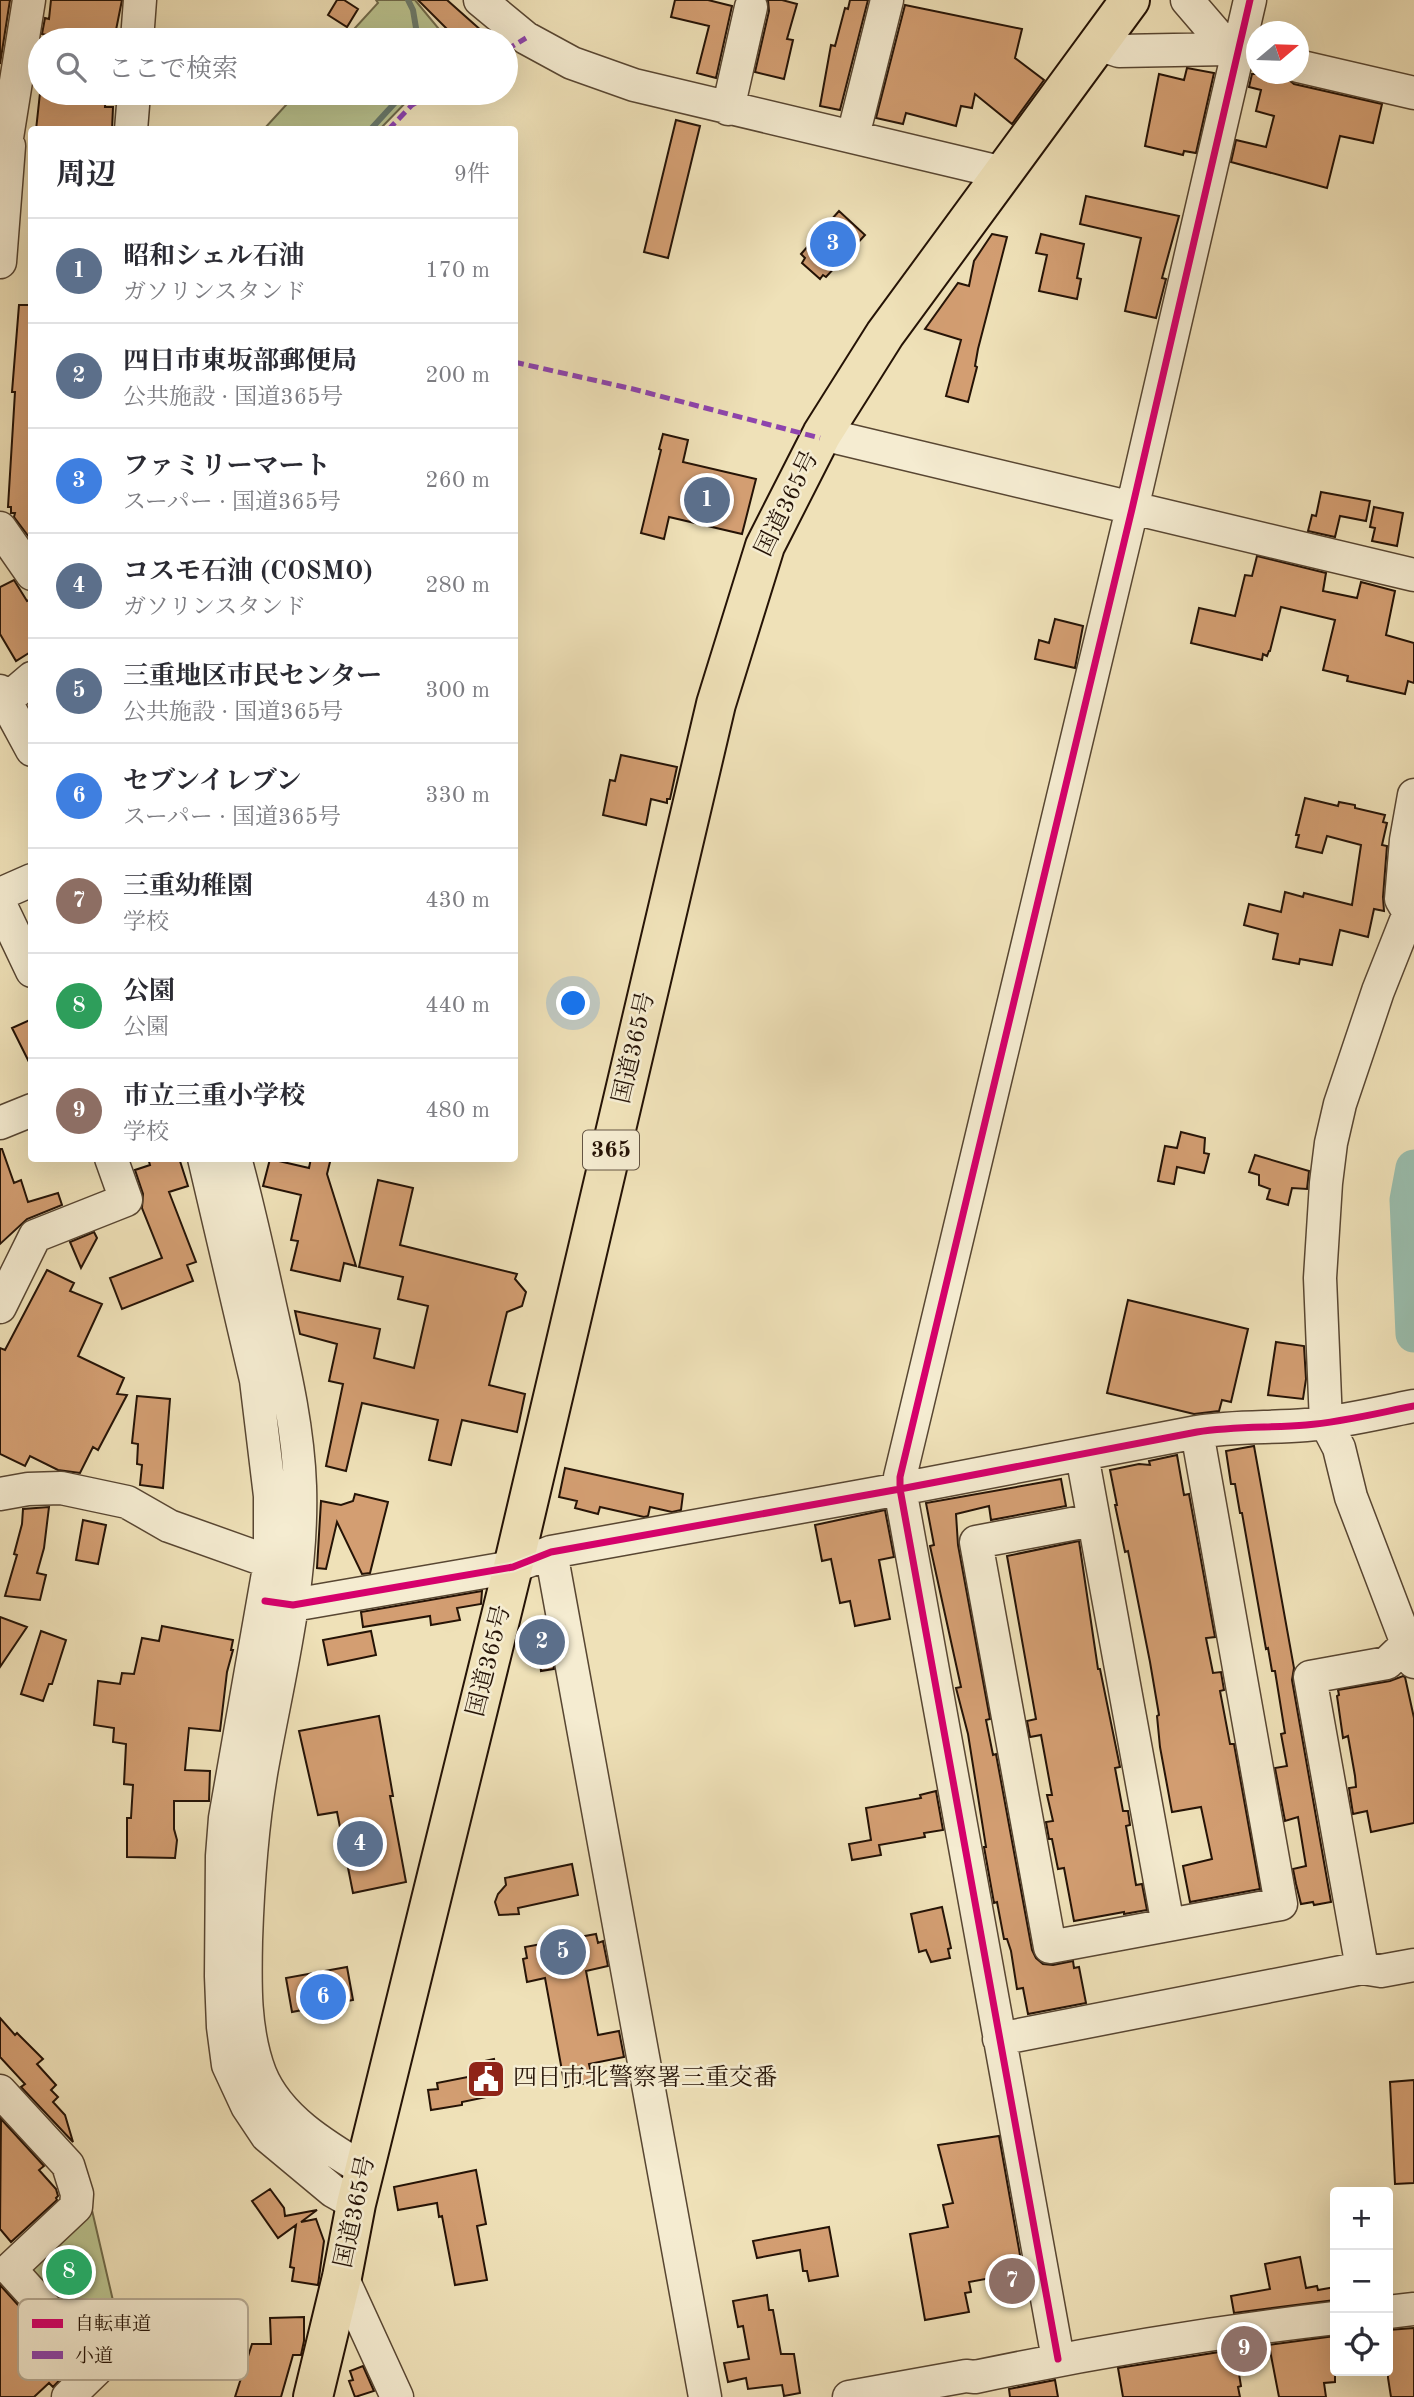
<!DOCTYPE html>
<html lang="ja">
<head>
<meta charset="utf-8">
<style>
	body { margin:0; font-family:"Old Standard TT","Noto Serif JP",serif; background:#f7f7f7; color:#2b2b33 }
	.controls { position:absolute; right:21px; bottom:21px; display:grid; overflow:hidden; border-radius:7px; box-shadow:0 7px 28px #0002 }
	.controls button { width:63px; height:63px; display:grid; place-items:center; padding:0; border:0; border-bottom:2px solid #e1e1e2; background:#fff; color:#2b2b33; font:35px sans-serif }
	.compass { position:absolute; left:1246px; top:21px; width:63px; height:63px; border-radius:50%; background:#fff; box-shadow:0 7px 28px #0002; rotate:71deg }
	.you { position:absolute; left:574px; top:1004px; width:24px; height:24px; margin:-18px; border:5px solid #fff; border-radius:50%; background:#1a73e8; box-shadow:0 0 0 10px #1a73e833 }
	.badge { display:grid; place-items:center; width:46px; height:46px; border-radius:50%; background:#111827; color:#fff; font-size:23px; font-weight:700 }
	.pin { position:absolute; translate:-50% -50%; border:4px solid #fff; box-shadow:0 2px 7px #0006 }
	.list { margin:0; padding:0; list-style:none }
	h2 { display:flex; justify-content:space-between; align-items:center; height:91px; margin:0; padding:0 28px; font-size:30px }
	h2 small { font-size:23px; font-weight:400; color:#7c7c81 }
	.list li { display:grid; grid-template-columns:46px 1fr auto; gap:21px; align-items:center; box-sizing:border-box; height:105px; padding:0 28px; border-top:2px solid #e1e1e2 }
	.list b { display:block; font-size:26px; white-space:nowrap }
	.list p { margin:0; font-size:23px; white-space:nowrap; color:#7c7c81 }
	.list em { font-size:23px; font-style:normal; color:#7c7c81 }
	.icon { flex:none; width:38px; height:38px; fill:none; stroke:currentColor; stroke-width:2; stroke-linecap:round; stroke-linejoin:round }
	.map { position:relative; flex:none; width:1414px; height:2397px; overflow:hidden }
	.search { position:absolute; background:#fff; box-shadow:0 7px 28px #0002; left:28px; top:28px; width:490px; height:77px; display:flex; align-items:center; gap:18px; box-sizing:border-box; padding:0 24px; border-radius:38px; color:#7c7c81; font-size:26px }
	.panel { position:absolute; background:#fff; box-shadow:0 7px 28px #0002; left:28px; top:126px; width:490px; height:1036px; border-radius:7px }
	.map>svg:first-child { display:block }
	.green { fill:#bac28e; stroke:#706a4a; stroke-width:2 }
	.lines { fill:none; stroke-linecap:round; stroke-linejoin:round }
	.stream { stroke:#6b7a6b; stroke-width:6 }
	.river { stroke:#9abeae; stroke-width:37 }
	.building { fill:#d39e72; stroke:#251306; stroke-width:2 }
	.minor-casing { stroke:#584632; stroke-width:35 }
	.highway-casing { stroke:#251306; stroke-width:42 }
	.minor { stroke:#f5ecd1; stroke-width:32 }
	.highway { stroke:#efe1b8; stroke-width:38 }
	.quiet { stroke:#8e44ad; stroke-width:5; stroke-dasharray:10 5; stroke-linecap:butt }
	.cycleway-casing { stroke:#f5ecd1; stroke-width:11 }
	.cycleway { stroke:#d6006c; stroke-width:7 }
	.labels { text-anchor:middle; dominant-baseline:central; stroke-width:5; stroke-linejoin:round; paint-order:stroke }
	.shield { fill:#f5ecd1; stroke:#635443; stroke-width:2 }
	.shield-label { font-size:23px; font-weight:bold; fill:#251306 }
	.street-label { font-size:24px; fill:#251306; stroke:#f5ecd1 }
	.poi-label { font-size:24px; fill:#251306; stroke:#f5ecd1; text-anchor:start }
	.key { fill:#f5ecd1; stroke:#b7ab94; stroke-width:2 }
	.key-label { font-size:19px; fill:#251306 }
</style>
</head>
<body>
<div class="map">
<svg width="1414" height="2397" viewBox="0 0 1414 2397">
	<rect width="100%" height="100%" fill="#efe1b8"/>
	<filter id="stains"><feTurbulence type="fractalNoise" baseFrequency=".00286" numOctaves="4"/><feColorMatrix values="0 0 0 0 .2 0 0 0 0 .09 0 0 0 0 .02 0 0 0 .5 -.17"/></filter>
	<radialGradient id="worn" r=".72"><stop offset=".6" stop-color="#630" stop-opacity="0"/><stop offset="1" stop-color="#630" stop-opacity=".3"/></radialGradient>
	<path class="green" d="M376,0H415L448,40H344L378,3Z
		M297,93H415L380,129H264Z
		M91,2206L121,2335L102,2353L32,2280L31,2263Z"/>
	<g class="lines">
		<path class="stream" d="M408,0L413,10L418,40
			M370,130L404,93
			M273,1399L284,1482"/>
		<path class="river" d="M1414,1168L1408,1200L1414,1334"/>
	</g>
	<path class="building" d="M0,0H10L0,64Z
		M51,0H122L114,40H51L52,36L42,34L45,18L49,19Z
		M337,0H344L358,9L347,27L328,15Z
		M418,0H447L492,40H458Z
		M675,0H708L732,6L716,78L697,73L709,26L671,17Z
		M768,0H782L797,4L787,39L793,40L784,79L755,72L769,11Z
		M850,0H868L840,110L820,106L831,45L835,46L845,8L848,9Z
		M905,5L1022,29L1015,58L1044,80L1012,124L975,94L972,108L961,106L956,126L906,113L903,124L876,118Z
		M1187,68L1214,73L1196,153L1184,151L1183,155L1145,146L1159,74L1184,80Z
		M1252,74H1275L1283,75L1294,84L1382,104L1373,143L1340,136L1327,188L1231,162L1236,140L1266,147L1274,116L1256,111L1261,90L1249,87Z
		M40,93L106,94L105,107H113L112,130H36Z
		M676,120L700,126L668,258L644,252Z
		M1086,196L1179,216L1162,278L1166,279L1156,318L1125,311L1141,238L1080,224Z
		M839,211L865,235L826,277L823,275L820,279L802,263L805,258L801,254Z
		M992,234L1007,237L978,349L975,366L977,367L968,402L946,396L961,340L925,329L958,283L969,286L974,261Z
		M1041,234L1084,244L1077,278L1081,279L1077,299L1039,291L1047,255L1036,253Z
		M19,305H32V541L14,517L15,513H11V507H8L15,392H12Z
		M663,434L688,440L683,462L756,479L742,534L669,517L664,539L641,533L661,450L659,449Z
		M1321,492L1370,501L1366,521L1340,516L1335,537L1308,531L1312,515L1316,516Z
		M1374,507L1403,513L1397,546L1372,541L1375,528L1370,527Z
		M1257,556L1326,573L1323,591L1357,598L1361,582L1395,591L1386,635L1414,643V683L1408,681L1405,694L1347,681L1348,676L1323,670L1335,620L1281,607L1270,651H1269L1267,656L1263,654L1262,660L1191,643L1199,608L1235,616L1245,575L1252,576Z
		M14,580L27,601L32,599V651L16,661L0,634V587Z
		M1055,619L1083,626L1075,668L1035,659L1039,640L1049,643Z
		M621,755L677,767L670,799H667V803L651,799L646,825L603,815L610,780L615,781Z
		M1305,798L1338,806L1339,802L1355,805V808L1385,815L1383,822L1387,823L1382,845L1387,846L1383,897L1384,911L1374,909L1368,937L1340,930L1332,965L1300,959L1299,964L1273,959L1278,934L1244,925L1249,904L1281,912L1285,892L1303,897L1304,893L1352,905L1361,845L1327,836L1322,853L1296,847L1299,835H1296Z
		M32,1019V1068L12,1028Z
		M1181,1132L1205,1138L1204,1153L1209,1154L1204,1173L1177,1167L1174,1184L1158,1181L1165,1146L1177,1148Z
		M0,1149H2L14,1183L21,1180L28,1202L58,1193L62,1205L27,1219L0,1244Z
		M1255,1155L1309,1171L1307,1189L1292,1188L1288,1205L1267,1199L1270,1189L1259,1185V1175L1249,1172Z
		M148,1158H179L188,1186L169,1192L196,1262L187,1265L193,1281L122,1309L110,1278L162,1258L142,1208L143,1194L135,1170L150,1165Z
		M311,1158H331L327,1174L356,1266L344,1263L340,1281L291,1270L298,1241L291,1240L301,1195L263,1186L270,1159L309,1168Z
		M378,1180L413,1188L400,1245L517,1274L515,1279L526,1292L522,1306L507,1312L489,1385L525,1394L517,1432L462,1420L451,1465L429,1460L438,1420L362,1403L346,1471L326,1466L343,1384L329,1381L337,1344L300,1334L295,1311L380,1329L374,1358L414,1368L428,1306L398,1299L403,1277L359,1267Z
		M94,1232L97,1238L81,1268L70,1242Z
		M47,1270L74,1283L70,1291L102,1304L78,1356L124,1378L117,1394L127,1395L98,1450L93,1447L80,1473L58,1470L30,1456L25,1466L0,1454V1348L5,1350Z
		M1128,1300L1248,1329L1231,1402L1222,1400L1219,1411L1194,1414L1107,1393Z
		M1276,1342L1304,1346L1306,1379L1303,1399L1268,1395Z
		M137,1396L170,1399L163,1488L140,1485L142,1465L137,1464L138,1444L132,1443Z
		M1254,1446L1294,1668L1292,1680L1331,1902L1314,1905L1313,1902L1301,1904L1296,1884L1293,1869L1306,1866L1298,1817L1285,1821L1275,1768L1287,1766L1281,1734L1285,1733L1275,1671H1272L1268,1648L1266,1649L1242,1513H1240L1235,1484H1231L1226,1451Z
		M1177,1455L1184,1495L1189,1494L1215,1637L1206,1638L1213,1673L1221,1672L1224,1690L1220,1691L1230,1744H1234L1260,1889L1190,1902L1183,1866L1212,1859L1201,1807L1172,1812L1160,1747L1157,1716L1159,1715L1150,1662L1128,1551L1125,1552L1115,1505H1117L1110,1470L1139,1464L1150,1465L1149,1461Z
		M565,1468L683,1494L681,1510L672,1512L650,1507L648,1516L644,1517L600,1507L598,1514L575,1508L577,1501L559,1497Z
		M1061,1479L1066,1506L991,1520L989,1506L956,1514L958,1545L990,1719L986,1720L993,1755L996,1754L1032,1950L1036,1958L1043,1964L1053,1965L1073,1961L1074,1968L1079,1967L1086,2003L1028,2014L1023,1988L1017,1989L1011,1951L1007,1939H1004L997,1902L994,1903L984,1847H986L968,1734L956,1688L961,1687L930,1546L934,1545L926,1503Z
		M355,1494L388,1502L370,1573L362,1574L337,1522L326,1569L317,1568L321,1501L341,1505L353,1501Z
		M49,1507L44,1548L37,1573L46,1575L40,1600L5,1596L17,1555L14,1554L22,1524L23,1509Z
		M885,1510L894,1557L879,1560L890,1619L855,1626L850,1601L840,1603L831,1559L822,1561L815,1525Z
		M83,1520L106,1525L98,1564L76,1560Z
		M1079,1541L1098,1669H1100L1120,1767L1115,1768L1123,1811H1128L1130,1825L1126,1826L1136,1885L1142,1884L1147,1910L1124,1914V1912L1074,1921L1064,1868L1058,1869L1052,1839H1049L1046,1822L1053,1821L1047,1795H1052L1041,1735L1030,1737L1027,1721L1036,1719L1007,1556Z
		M482,1591L481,1604L457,1608L460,1620L431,1625L430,1616L363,1627L361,1612Z
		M0,1617L27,1627L0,1667Z
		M162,1626L233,1640L231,1650H233L227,1672L220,1731L189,1728L185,1770L210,1771L209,1801H174V1829L177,1840L175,1858L127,1857V1818H131L133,1785L124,1784L126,1744L113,1742L114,1728L94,1725L98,1681L120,1684L122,1673L134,1674L142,1638L159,1641Z
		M546,1628L554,1669L541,1671L540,1663L531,1665L526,1632Z
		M41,1631L66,1640L52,1684H49L43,1701L21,1694Z
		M371,1631L376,1655L328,1665L323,1640Z
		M1403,1676L1405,1677L1414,1718V1823L1371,1832L1367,1811L1353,1814L1349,1788L1356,1787L1355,1776L1348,1736L1343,1738L1337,1696L1339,1695L1338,1690L1390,1681Z
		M379,1716L393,1796H390L406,1882L353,1893L337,1812L318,1815L299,1731Z
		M936,1791L943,1830L924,1833L925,1837L879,1845L881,1855L852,1860L849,1844L871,1840L866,1808L921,1798L920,1795Z
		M572,1864L578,1895L518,1908L519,1914L499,1915L495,1902L498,1894L506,1885L505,1878Z
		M942,1907L951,1948L948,1949L950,1958L931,1962L926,1950L919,1952L911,1914Z
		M596,1934L598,1943L603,1941L608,1966L586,1971L598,2035L619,2031L624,2057L589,2064L593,2082L565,2087L545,1978L527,1982L523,1959L527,1958L525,1947Z
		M347,1967L353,2000L292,2012L286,1978Z
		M0,2018L15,2035L17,2033L43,2059L37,2064L56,2085L51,2090L58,2097L53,2102L65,2115L73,2142L21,2087L25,2084L0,2057Z
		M494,2059L501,2094L462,2102V2105L431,2110L428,2090L438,2089L437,2083L473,2076L471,2064Z
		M1414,2080V2183L1395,2184L1390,2082Z
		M1,2119L44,2166L39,2170L56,2189L58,2196L56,2198L57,2200L11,2242L0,2229Z
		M999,2136L1023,2272L969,2282L971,2292L965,2293L969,2312L925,2320L910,2234L948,2227L943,2205L953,2203L938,2145Z
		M476,2170L486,2224L477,2226L487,2280L455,2285L442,2216L439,2217L437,2203L398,2210L394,2187Z
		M270,2189L284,2208L285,2216L317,2210L301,2222L316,2219L324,2241L318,2285L292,2281L294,2268L290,2267L296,2225L278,2238L252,2201Z
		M829,2227L838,2276L809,2281L807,2271H803L800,2250L757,2258L753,2241Z
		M1300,2257L1306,2288L1317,2286L1318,2290L1335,2287V2300L1234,2313L1231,2296L1270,2289L1265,2264Z
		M0,2285L73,2366L53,2387L49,2383L34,2397H0Z
		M767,2295L769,2310H773L781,2354H794L800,2393L784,2396L782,2385L748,2389L746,2378L728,2382L724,2363L749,2359L743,2326L738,2327L733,2301Z
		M304,2317V2341L301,2355H293L281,2397H235L252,2344H271L270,2318Z
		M1414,2328V2397H1391L1388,2378V2330Z
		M1335,2336V2382L1324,2383L1326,2397H1279L1269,2345Z
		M1232,2350L1235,2368H1238L1241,2386L1238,2387L1240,2397H1123L1118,2368Z
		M363,2366L374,2391L355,2397L349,2381L353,2380L350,2371Z
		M1055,2380L1058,2397H1010L1009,2389Z"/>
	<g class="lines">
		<defs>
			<path id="minor" d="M480,0L526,38L572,63L634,85L1004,173
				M1187,0L1229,49L1241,53
				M137,40L140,0
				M1098,44L1119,51L1229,49
				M1298,66L1414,93
				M728,109L751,7
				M857,120L887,0
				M131,130L134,93
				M6,144L29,0
				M0,262L9,146
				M822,434L1414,575
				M0,528L32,574
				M0,691L32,750
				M5,701L32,678
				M1414,795L1406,840L1401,899L1409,913L1378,991L1340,1104L1331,1143L1326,1183L1320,1278L1326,1423L1339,1448L1351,1497L1414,1662
				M0,894L32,880
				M0,904L32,971
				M0,1123L32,1110
				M204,1158L256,1380L270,1496V1562L225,1818L222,1856L221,1976L223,2027L228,2065L247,2106L267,2136L333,2191L356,2204
				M235,1158C249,1209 260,1260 271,1310C284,1368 298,1426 300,1486C303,1582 279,1674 262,1768C252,1825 248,1882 246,1940C245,1984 244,2031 260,2073C278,2118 325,2146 365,2170
				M0,1307L35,1236L126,1200L111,1158
				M1082,1455L1168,1925
				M0,1494L28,1489L61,1488L127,1502L169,1526L270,1562L288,1564
				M1093,1520L976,1542L1050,1947L1281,1904L1197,1432
				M551,1552L705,2397
				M265,1601L293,1605L513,1567L551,1552L900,1489L1197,1432C1233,1426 1270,1428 1306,1425C1343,1422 1378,1413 1414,1406
				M1362,1968L1310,1677L1387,1663L1407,1644
				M999,2039L1362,1968L1381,1971L1414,1965
				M0,2091L68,2165L77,2194L76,2207L10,2269L99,2367L68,2397
				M342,2277L397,2397
				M1388,2312L1414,2309
				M1058,2359L900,1489V1477L1132,509L1250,0
				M849,2397L966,2376L975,2377C1094,2352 1214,2332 1335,2318"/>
			<path id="highway" d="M313,2397L342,2277L356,2204L513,1567L716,704L765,546L822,434L885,334L1130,0"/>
		</defs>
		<use href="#minor" class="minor-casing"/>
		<use href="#highway" class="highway-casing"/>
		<use href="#minor" class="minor"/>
		<use href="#highway" class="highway"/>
		<path class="quiet" d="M506,50L526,38
			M388,130L412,105L432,93
			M514,362L633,389L820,438"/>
		<defs>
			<path id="cycleway" d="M265,1601L293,1605L513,1567L551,1552L900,1489L1197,1432C1233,1426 1270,1428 1306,1425C1343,1422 1378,1413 1414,1406
				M1058,2359L900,1489V1477L1132,509L1250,0"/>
		</defs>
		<use href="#cycleway" class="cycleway-casing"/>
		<use href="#cycleway" class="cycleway"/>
	</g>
	<defs>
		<symbol id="civic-square" viewBox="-11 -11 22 22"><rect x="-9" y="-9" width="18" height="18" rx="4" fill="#8f2418" stroke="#f5ecd1"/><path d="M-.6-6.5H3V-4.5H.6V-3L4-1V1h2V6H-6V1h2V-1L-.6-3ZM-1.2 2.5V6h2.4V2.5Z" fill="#fff"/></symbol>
	</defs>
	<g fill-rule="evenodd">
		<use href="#civic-square" x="464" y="2057" width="44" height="44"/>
	</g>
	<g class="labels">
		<rect class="shield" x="583" y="1130.5" width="56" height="39" rx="5"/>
		<g class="shield-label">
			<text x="611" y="1150">365</text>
		</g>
		<g class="street-label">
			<text transform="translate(788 504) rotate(-64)">国道365号</text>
			<text transform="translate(635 1048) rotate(-77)">国道365号</text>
			<text transform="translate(490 1661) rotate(-76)">国道365号</text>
			<text transform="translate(356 2212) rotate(-78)">国道365号</text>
		</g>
		<g class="poi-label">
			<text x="513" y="2079">四日市北警察署三重交番</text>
		</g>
	</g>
	<rect x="18" y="2299" width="230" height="81" rx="10" class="key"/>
	<rect x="32" y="2319" width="31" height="9" fill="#d6006c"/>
	<rect x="32" y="2351" width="31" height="8" fill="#8e44ad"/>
	<g class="key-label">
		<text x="75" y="2330">自転車道</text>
		<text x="75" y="2362">小道</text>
	</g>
	<rect width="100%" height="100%" filter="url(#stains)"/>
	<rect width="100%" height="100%" fill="url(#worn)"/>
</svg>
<div class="controls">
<button>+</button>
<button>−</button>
<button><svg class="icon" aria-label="locate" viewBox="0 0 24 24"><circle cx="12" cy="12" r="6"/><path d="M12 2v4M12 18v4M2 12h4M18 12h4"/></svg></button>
</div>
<svg class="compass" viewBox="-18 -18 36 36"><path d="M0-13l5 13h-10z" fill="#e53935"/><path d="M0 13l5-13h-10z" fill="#7c7c81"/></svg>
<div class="you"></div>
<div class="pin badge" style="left:707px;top:500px;background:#5c6f8a">1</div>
<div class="pin badge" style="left:542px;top:1642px;background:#5c6f8a">2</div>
<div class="pin badge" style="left:833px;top:244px;background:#3f7fe0">3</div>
<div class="pin badge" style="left:360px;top:1844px;background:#5c6f8a">4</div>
<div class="pin badge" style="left:563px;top:1952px;background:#5c6f8a">5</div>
<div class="pin badge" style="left:323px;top:1997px;background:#3f7fe0">6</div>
<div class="pin badge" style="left:1012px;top:2281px;background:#8d6e63">7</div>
<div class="pin badge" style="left:69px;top:2272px;background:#2e9e5b">8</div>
<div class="pin badge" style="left:1244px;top:2349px;background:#8d6e63">9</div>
<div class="search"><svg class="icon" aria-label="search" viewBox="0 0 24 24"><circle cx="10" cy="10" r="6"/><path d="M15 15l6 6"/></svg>ここで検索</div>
<section class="panel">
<h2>周辺<small>9件</small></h2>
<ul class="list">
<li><span class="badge" style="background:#5c6f8a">1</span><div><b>昭和シェル石油</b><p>ガソリンスタンド</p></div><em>170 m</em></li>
<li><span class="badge" style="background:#5c6f8a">2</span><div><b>四日市東坂部郵便局</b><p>公共施設 · 国道365号</p></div><em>200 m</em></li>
<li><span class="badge" style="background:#3f7fe0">3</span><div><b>ファミリーマート</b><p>スーパー · 国道365号</p></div><em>260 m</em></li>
<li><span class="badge" style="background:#5c6f8a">4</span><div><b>コスモ石油 (COSMO)</b><p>ガソリンスタンド</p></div><em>280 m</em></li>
<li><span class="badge" style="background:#5c6f8a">5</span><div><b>三重地区市民センター</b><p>公共施設 · 国道365号</p></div><em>300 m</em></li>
<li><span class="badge" style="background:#3f7fe0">6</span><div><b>セブンイレブン</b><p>スーパー · 国道365号</p></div><em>330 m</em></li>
<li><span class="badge" style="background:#8d6e63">7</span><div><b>三重幼稚園</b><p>学校</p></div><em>430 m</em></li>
<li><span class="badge" style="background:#2e9e5b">8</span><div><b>公園</b><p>公園</p></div><em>440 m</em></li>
<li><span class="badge" style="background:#8d6e63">9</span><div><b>市立三重小学校</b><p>学校</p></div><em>480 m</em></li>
</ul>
</section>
</div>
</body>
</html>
